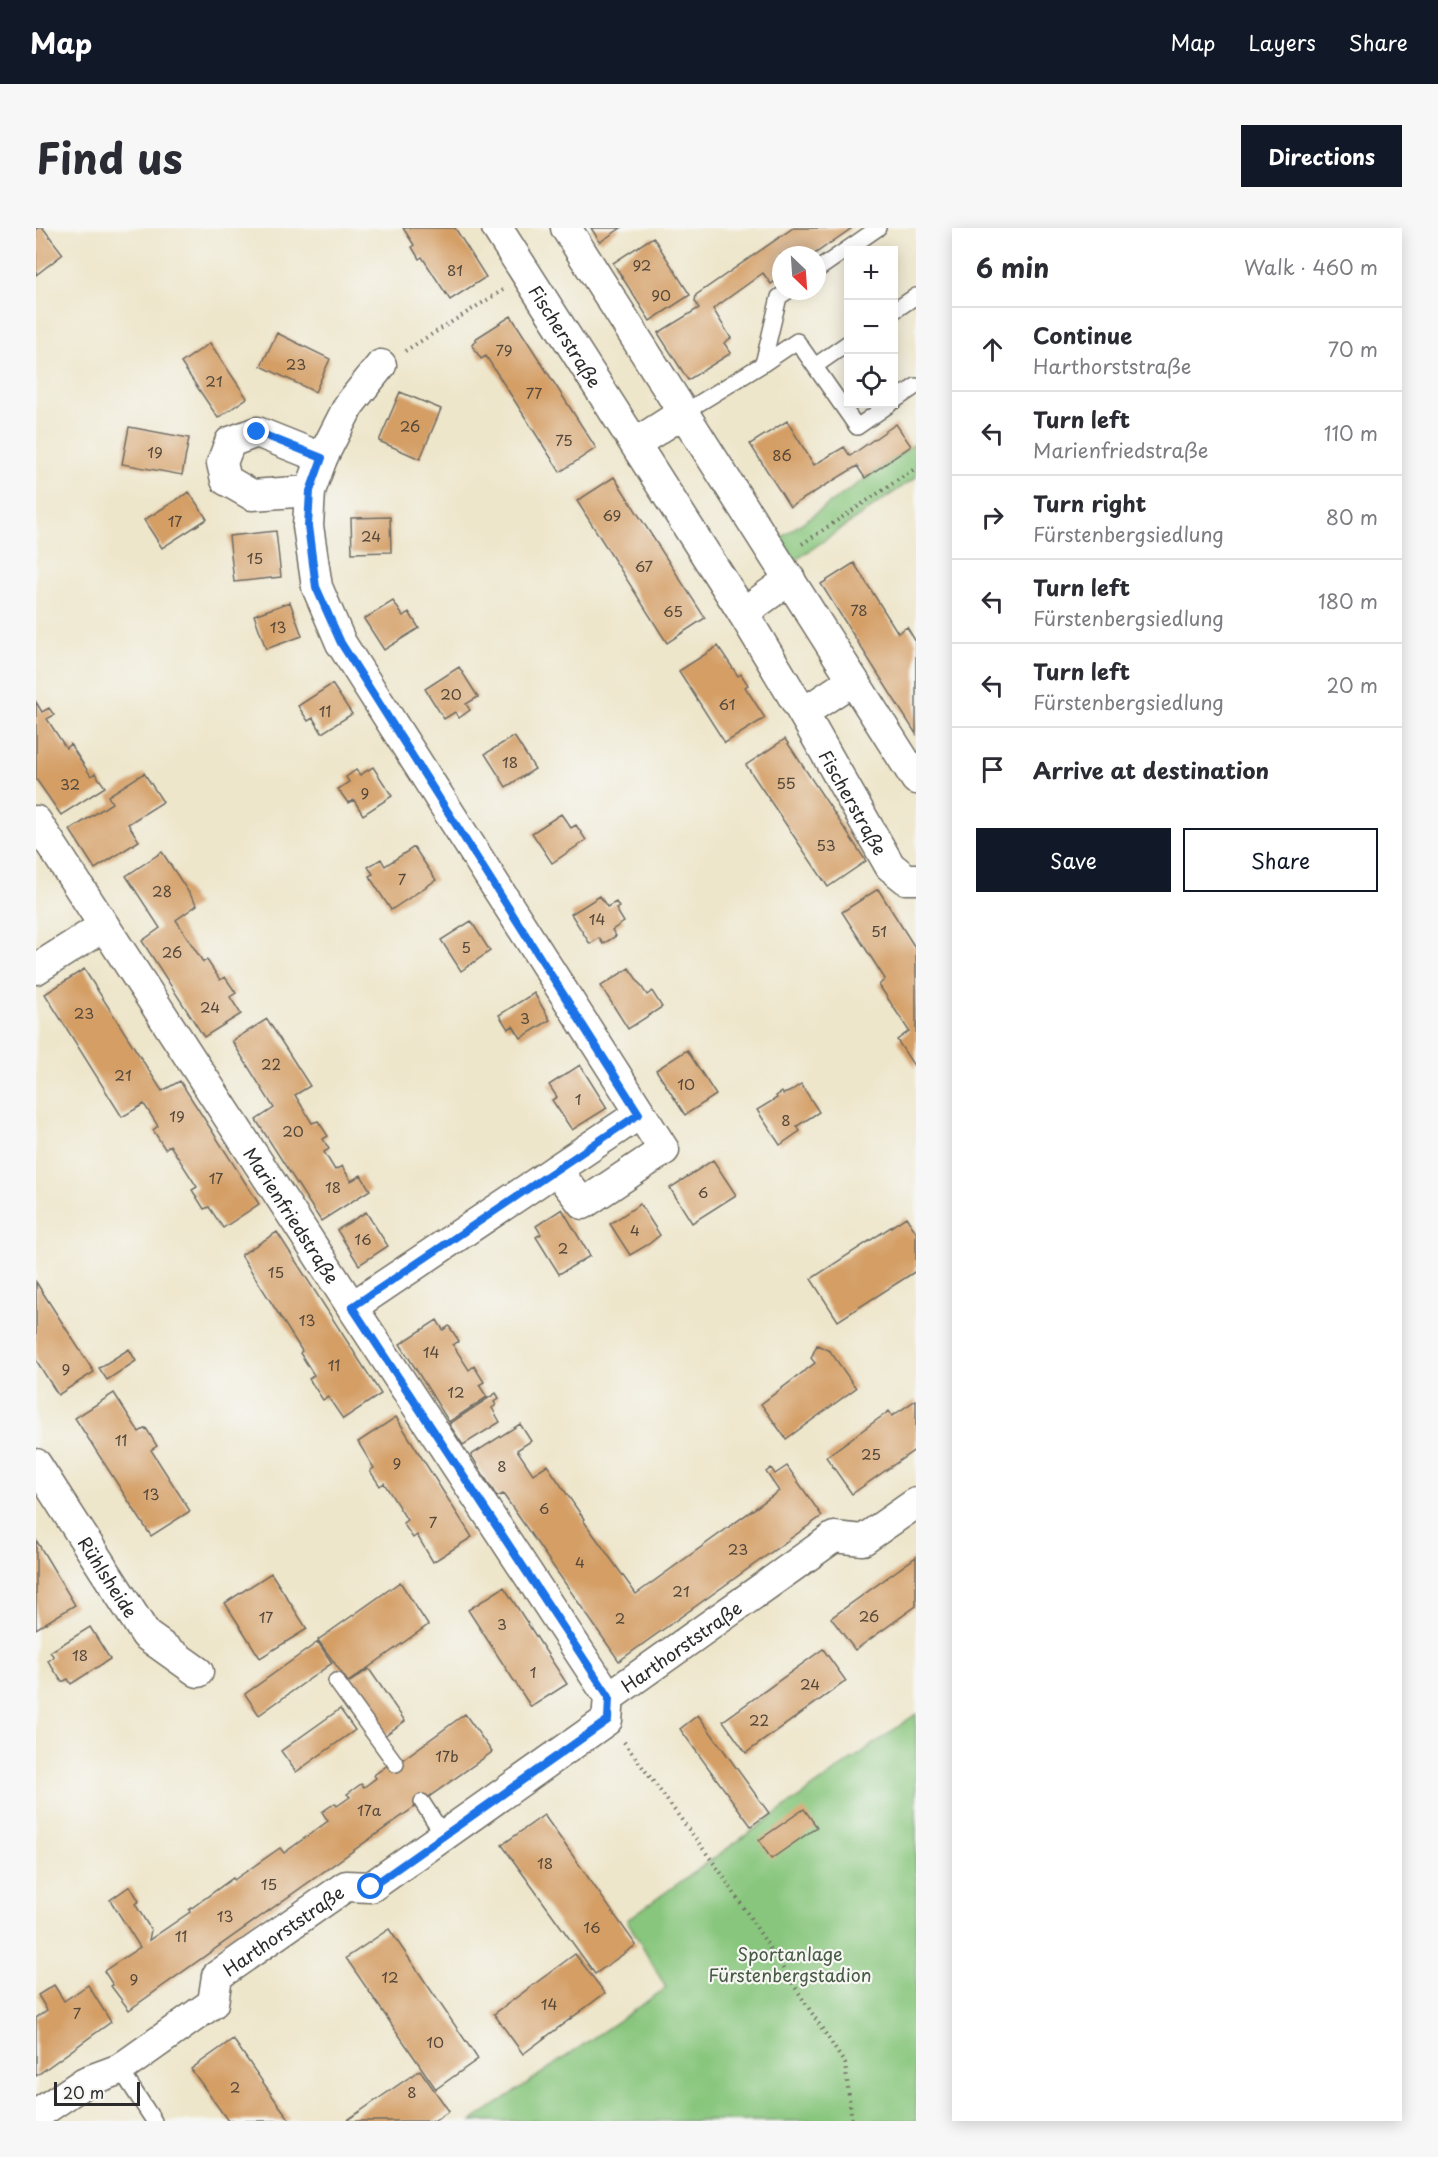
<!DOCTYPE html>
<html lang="en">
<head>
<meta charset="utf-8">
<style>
	body { margin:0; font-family:"Playpen Sans",sans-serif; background:#f7f7f7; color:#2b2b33 }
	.controls { position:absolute; right:18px; top:18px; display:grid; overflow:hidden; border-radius:0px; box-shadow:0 3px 15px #0003 }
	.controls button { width:54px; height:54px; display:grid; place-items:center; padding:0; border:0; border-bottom:2px solid #e1e1e2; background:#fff; color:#2b2b33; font:30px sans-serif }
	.compass { position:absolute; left:736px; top:18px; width:54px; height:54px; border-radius:50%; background:#fff; box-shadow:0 3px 15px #0003; rotate:155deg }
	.scale { position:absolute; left:18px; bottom:15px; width:86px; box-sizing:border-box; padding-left:6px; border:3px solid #2b2b2b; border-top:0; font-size:16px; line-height:21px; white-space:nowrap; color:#2b2b2b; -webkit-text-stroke:4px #f6f6f2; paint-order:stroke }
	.stop { position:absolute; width:18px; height:18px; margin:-14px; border:4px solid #1a73e8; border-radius:50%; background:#fff }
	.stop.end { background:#1a73e8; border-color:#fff; box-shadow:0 2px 6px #0008 }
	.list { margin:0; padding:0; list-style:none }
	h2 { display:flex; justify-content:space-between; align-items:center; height:78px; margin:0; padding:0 24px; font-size:26px }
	h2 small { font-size:20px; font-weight:400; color:#7c7c81 }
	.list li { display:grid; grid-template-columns:39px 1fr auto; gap:18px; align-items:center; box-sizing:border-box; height:84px; padding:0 24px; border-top:2px solid #e1e1e2 }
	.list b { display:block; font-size:22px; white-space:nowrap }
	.list p { margin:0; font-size:20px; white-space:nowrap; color:#7c7c81 }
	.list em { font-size:20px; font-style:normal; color:#7c7c81 }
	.actions { display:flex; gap:12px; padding:18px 24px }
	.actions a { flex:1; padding:14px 0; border:2px solid #111827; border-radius:0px; text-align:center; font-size:21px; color:#111827 }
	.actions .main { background:#111827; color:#fff }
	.icon { flex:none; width:33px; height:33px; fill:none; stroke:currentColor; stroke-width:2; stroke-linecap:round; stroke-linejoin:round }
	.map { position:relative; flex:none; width:880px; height:1893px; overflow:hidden; border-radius:0px }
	header { display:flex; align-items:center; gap:36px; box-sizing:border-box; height:84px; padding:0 30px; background:#111827; color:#fff }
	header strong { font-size:28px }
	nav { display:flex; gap:33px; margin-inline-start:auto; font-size:21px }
	.intro { display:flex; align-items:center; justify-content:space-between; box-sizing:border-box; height:144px; padding:0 36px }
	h1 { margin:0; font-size:42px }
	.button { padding:15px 27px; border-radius:0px; background:#111827; color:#fff; font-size:21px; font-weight:700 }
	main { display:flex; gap:36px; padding:0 36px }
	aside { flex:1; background:#fff; border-radius:0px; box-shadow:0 3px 15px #0003 }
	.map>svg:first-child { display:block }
	.green { fill:#88c67d; stroke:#5a7854; stroke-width:1.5 }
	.building { fill:#d49e65 }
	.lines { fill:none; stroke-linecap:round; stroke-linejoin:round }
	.service-casing { stroke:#6f6c63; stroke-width:18 }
	.minor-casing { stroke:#6f6c63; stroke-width:33 }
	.path { stroke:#6f6c63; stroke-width:4; stroke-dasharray:1.5 4.5; stroke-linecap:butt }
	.service { stroke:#fff; stroke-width:15 }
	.minor { stroke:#fff; stroke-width:30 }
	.route { stroke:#1a73e8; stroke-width:8 }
	.labels { text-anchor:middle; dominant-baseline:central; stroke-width:4.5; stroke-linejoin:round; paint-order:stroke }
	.number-label { font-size:15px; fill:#55483a }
	.street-label { font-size:18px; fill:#2b2b2b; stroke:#f6f6f2 }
	.park-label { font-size:18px; fill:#475a44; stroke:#f6f6f2 }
</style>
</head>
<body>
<header>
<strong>Map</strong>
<nav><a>Map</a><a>Layers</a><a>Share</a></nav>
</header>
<div class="intro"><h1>Find us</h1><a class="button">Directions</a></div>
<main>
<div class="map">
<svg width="880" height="1893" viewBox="0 0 880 1893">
	<rect width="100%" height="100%" fill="#f6f6f2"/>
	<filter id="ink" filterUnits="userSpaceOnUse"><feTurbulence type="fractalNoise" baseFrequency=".0167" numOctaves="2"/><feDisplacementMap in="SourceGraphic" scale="12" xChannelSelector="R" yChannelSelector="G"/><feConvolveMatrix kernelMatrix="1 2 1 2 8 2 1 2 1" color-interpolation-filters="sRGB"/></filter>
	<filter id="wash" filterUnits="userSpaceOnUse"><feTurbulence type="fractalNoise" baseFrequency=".008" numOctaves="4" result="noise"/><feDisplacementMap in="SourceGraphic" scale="24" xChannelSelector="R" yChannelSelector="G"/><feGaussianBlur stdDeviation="1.35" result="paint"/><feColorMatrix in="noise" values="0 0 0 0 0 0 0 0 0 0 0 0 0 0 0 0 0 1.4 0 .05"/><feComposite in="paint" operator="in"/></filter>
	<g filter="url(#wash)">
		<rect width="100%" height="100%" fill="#eee6cb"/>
		<path class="green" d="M880,215V249L747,341L733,318Z
			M880,1486V1893H436L630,1760L591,1692Z"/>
		<g id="blocks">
			<path class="building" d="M0,0H7L27,26L0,47Z
				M367,0H419L450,49L414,72L386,29L383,31L376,19L378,17Z
				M555,0H585L564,14Z
				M757,0H816L777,27H745V49L735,56L727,45L677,81L695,110L688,115L695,125L652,152L622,105L663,80L659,73L660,67Z
				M617,9L654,67L614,93L577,35Z
				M475,88L560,220L524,244L450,128L445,131L436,117L441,113L439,111Z
				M241,105L294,131L279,164L225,138Z
				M174,115L211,170L182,190L145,135Z
				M364,164L405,181L384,231L343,213Z
				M751,193L778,237L808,219L814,228L860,196L875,218L829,250L821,238L754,279L714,216Z
				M93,199L153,210L146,247L86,236Z
				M578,249L669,390L631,415L541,273Z
				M153,264L171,291L126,320L108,292Z
				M354,289L355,324L316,325L315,290Z
				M240,303L245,349L198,354L193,308Z
				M818,335L862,405L871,399L880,414V506L785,356Z
				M357,373L367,388L373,384L383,400L348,422L328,391Z
				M254,374L266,408L230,421L218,387Z
				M682,418L702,448L705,446L712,457L709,459L729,490L689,515L643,443Z
				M423,439L442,469L430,476L434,482L423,490L419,484L408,491L389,461Z
				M296,456L316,486L286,505L277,490L272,493L262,478Z
				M0,474L6,484L13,480L18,487L11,491L30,520L34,516L55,548L59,545L69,559L25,587L0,551Z
				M478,508L499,541L470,559L449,526Z
				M749,511L830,633L792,659L710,537Z
				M337,539L356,568L327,587L318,572L312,575L302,561L313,554L310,549L320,542L324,547Z
				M108,545L127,574L92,596L103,613L59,641L34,602L76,575L72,568Z
				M525,586L535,600L540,597L550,612L516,635L496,605Z
				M378,619L400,652L355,682L333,648L337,646L332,639L345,631L349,638Z
				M126,624L161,677L140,692L167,734L171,732L184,752L189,749L200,765L194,769L205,786L168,809L106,713L124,700L90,648Z
				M842,661L880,721V841L861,812L873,803L843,757L849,751L806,684Z
				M564,668L571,679L580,674L583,679L580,681L588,694L576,702L580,708L567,716L563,710L554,716L535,686Z
				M435,693L454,723L425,743L405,712Z
				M593,740L611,767L616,763L626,779L592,801L565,758Z
				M48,741L126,863L144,853L223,976L187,1000L173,979L168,981L156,962L161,959L134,917L129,921L117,902L122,898L108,876L86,889L9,766Z
				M498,765L514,792L485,810L477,798L472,801L463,787Z
				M231,791L274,858L259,867L276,895L282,893L292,908L287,911L293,921L288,924L299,942L306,938L315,953L325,947L334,962L285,993L220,892L238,880L196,813Z
				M651,822L680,867L649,887L620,842Z
				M544,837L571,880L536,902L516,872L521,869L513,857Z
				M765,856L783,884L761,898L764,903L744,917L721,882L741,870L740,868L746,864L747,866L753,864Z
				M677,932L700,967L656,995L634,960Z
				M604,976L624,1007L613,1016L594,1027L574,996Z
				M526,981L554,1028L523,1046L500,1009L505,1006L500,998Z
				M330,984L352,1018L323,1037L301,1002Z
				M870,989L880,1004V1043L802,1093L775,1051Z
				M241,1004L345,1166L307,1191L292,1169L287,1172L273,1151L278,1147L264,1125L266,1123L205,1027Z
				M0,1054L58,1144L22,1167L0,1132Z
				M401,1092L407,1102L413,1098L423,1113L417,1117L433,1142L438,1138L448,1154L443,1157L451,1169L413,1194L364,1116Z
				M781,1117L794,1123L820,1160L750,1211L725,1176L779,1135L775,1130Z
				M93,1121L100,1133L71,1152L63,1140Z
				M78,1165L103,1204L110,1200L121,1218L115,1222L154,1283L115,1308L39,1190Z
				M460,1165L463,1170L458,1174L460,1177L456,1180L464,1194L427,1217L413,1196Z
				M880,1172V1221L816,1266L790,1229L853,1183L856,1188Z
				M360,1189L436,1309L397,1334L381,1307L377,1310L367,1295L371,1292L348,1255L344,1258L334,1243L338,1240L322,1214Z
				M484,1196L495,1213L481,1222L497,1246L511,1237L548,1291L547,1292L600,1366L743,1263L730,1244L735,1240L739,1246L751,1238L786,1288L583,1433L467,1266L461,1269L435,1227Z
				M0,1312L39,1377L0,1401Z
				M880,1329V1378L819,1422L795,1390Z
				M235,1345L271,1401L224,1430L189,1375Z
				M364,1354L392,1397L312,1454L282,1412Z
				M468,1359L531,1456L495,1479L432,1382Z
				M54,1399L74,1431L35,1456L32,1451L26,1454L12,1433L18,1429L14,1424Z
				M282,1414L296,1435L223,1487L209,1466Z
				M787,1421L810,1453L710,1525L687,1493Z
				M333,1441L369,1493L348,1508L311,1456Z
				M304,1481L319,1502L260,1544L245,1523Z
				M429,1486L456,1524L93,1782L75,1758L77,1757L68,1743L104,1719L74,1672L94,1658L103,1673L99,1676L115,1702L113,1712L154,1684L153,1682L197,1650L198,1652L244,1620L248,1625L292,1593L286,1584L299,1575L301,1578L314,1569L311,1566L325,1556L328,1559L340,1550L338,1547L352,1537L355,1540Z
				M662,1487L733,1585L715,1598L644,1501Z
				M768,1581L781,1599L735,1631L723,1612Z
				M508,1587L600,1717L559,1746L466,1617Z
				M353,1701L442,1831L400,1861L310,1730Z
				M539,1726L569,1765L487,1826L458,1786Z
				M18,1757L28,1773L52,1757L75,1794L0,1848V1790L11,1782L2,1767Z
				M197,1811L242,1876L255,1893H192L155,1841Z
				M384,1842L413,1883L399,1893H310Z"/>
		</g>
	</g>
	<g filter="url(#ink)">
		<use href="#blocks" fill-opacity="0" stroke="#6f6c63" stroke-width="1.5"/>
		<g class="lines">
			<defs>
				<path id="service" d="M781,42L842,0
					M858,83L880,68
					M727,136L761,113L821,199L854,176
					M779,138L812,115
					M858,173L880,158
					M647,185L727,136L743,69L752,63
					M300,1453L360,1536
					M386,1574L408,1608
					M84,1841L118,1893"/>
				<g id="minor">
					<path id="s1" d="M461,0L707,385L767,485L854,638L870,651H880"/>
					<path d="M530,0L880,551"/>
					<path d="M345,137L313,177L286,230L274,263L272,298L281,359L305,415L628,922L547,976L520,942"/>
					<path d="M600,215L647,185"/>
					<path d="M274,263L216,267L190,252L186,235L194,214L221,204L286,230"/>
					<path d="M707,385L754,351"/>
					<path d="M767,485L817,452"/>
					<path id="s2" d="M0,593L316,1079L573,1469"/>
					<path d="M0,741L68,698"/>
					<path d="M316,1079L603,886"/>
					<path id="s3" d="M0,1236L110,1407L162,1444"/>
					<path id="s4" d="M573,1469L798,1309L827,1312L880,1275"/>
					<path id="s5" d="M0,1887L49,1854L84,1841L177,1775L181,1748L310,1658L335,1659L571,1492L573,1469"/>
				</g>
			</defs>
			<use href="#service" class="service-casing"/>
			<use href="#minor" class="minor-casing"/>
			<path class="path" d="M369,123L467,62
				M766,316L880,240
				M588,1514L685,1645L809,1836L816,1893"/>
			<use href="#service" class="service"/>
			<use href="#minor" class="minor"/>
		</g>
	</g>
	<g class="lines" filter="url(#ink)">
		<path class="route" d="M221,204L286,230L274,263L272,298L280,359L305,415L603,886L316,1079L573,1469L572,1492L335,1659"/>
	</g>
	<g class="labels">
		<g class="number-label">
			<text x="606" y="36">92</text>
			<text x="419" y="41">81</text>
			<text x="625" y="66">90</text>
			<text x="468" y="121">79</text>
			<text x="260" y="135">23</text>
			<text x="178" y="152">21</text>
			<text x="498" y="164">77</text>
			<text x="374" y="197">26</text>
			<text x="528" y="211">75</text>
			<text x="119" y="223">19</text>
			<text x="746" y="226">86</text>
			<text x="576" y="286">69</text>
			<text x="139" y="292">17</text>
			<text x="335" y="307">24</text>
			<text x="219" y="329">15</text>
			<text x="608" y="337">67</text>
			<text x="823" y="381">78</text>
			<text x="637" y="382">65</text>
			<text x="242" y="398">13</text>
			<text x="415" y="465">20</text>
			<text x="691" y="475">61</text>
			<text x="289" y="482">11</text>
			<text x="474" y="533">18</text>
			<text x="750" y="554">55</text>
			<text x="34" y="555">32</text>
			<text x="329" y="564">9</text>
			<text x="790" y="616">53</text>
			<text x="366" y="650">7</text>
			<text x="126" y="662">28</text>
			<text x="561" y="690">14</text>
			<text x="843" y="702">51</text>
			<text x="430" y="718">5</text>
			<text x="136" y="723">26</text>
			<text x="174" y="778">24</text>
			<text x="48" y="784">23</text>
			<text x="489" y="789">3</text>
			<text x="235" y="835">22</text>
			<text x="87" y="846">21</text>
			<text x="650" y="855">10</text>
			<text x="542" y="870">1</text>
			<text x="141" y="887">19</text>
			<text x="750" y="891">8</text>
			<text x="257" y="902">20</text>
			<text x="180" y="949">17</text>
			<text x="297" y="958">18</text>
			<text x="667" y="963">6</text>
			<text x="599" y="1001">4</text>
			<text x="327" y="1010">16</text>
			<text x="527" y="1019">2</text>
			<text x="240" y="1043">15</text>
			<text x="271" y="1091">13</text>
			<text x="395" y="1123">14</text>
			<text x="298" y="1136">11</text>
			<text x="30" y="1140">9</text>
			<text x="420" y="1163">12</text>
			<text x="85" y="1211">11</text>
			<text x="835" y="1225">25</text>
			<text x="361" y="1234">9</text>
			<text x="466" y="1237">8</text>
			<text x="115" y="1265">13</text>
			<text x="508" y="1279">6</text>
			<text x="397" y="1293">7</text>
			<text x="702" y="1320">23</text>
			<text x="544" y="1333">4</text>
			<text x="645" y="1362">21</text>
			<text x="833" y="1387">26</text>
			<text x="230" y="1388">17</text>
			<text x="584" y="1389">2</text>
			<text x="466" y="1395">3</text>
			<text x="44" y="1426">18</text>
			<text x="497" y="1443">1</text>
			<text x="774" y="1455">24</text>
			<text x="723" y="1491">22</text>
			<text x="411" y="1527">17b</text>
			<text x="333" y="1581">17a</text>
			<text x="509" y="1634">18</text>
			<text x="233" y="1655">15</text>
			<text x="189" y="1687">13</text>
			<text x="556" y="1698">16</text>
			<text x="145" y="1707">11</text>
			<text x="354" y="1748">12</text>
			<text x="98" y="1750">9</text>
			<text x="513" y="1775">14</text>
			<text x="41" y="1784">7</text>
			<text x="399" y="1813">10</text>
			<text x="199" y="1858">2</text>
			<text x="376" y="1863">8</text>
		</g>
		<g class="street-label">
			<text stroke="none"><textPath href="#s1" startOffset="128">Fischerstraße</textPath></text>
			<text stroke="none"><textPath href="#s1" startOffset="676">Fischerstraße</textPath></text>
			<text stroke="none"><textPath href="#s2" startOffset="470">Marienfriedstraße</textPath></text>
			<text stroke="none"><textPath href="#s3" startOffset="134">Rühlsheide</textPath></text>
			<text stroke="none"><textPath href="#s4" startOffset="88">Harthorststraße</textPath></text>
			<text stroke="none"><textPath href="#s5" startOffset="318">Harthorststraße</textPath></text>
		</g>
		<g class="park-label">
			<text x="754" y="1725">Sportanlage<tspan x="754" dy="21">Fürstenbergstadion</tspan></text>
		</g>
	</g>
</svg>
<div class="controls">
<button>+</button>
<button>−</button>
<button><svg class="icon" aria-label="locate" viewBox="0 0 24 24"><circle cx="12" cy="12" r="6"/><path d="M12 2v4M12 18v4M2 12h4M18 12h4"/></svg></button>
</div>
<svg class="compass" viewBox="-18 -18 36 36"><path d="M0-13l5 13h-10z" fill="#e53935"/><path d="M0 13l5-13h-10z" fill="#7c7c81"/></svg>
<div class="scale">20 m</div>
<div class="stop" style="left:335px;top:1659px"></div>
<div class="stop end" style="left:221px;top:204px"></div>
</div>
<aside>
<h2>6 min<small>Walk · 460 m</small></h2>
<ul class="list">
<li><svg class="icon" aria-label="ahead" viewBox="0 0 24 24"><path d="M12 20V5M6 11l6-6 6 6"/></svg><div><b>Continue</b><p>Harthorststraße</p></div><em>70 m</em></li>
<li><svg class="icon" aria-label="left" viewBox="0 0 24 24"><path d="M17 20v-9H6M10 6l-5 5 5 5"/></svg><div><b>Turn left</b><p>Marienfriedstraße</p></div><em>110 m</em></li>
<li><svg class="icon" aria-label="right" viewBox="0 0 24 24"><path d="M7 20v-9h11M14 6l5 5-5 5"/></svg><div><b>Turn right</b><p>Fürstenbergsiedlung</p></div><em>80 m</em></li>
<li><svg class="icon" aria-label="left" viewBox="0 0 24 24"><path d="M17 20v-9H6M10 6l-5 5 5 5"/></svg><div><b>Turn left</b><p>Fürstenbergsiedlung</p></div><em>180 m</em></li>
<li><svg class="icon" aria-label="left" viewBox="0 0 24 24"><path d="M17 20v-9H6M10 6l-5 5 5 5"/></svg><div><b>Turn left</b><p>Fürstenbergsiedlung</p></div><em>20 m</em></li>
<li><svg class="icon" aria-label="arrive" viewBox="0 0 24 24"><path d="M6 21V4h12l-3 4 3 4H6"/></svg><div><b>Arrive at destination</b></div></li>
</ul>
<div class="actions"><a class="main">Save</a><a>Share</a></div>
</aside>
</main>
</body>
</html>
